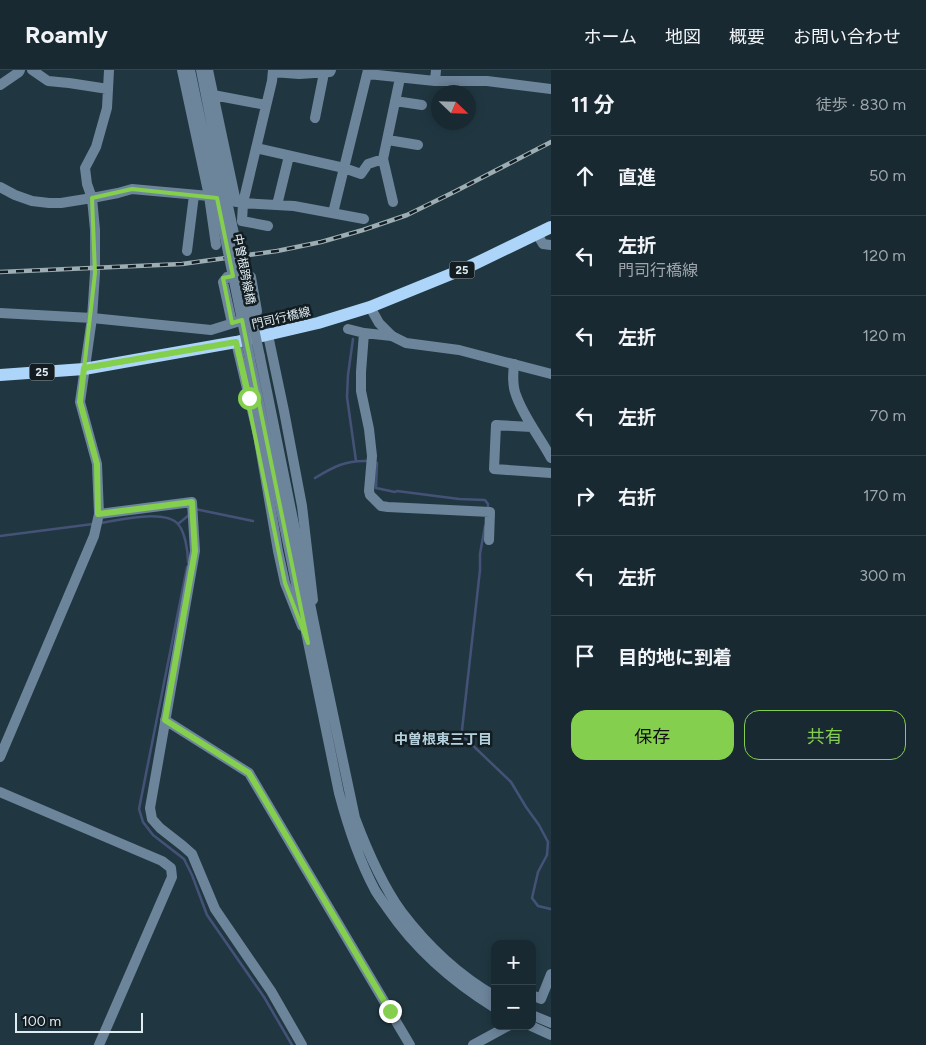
<!DOCTYPE html>
<html lang="ja">
<head>
<meta charset="utf-8">
<style>
	body { margin:0; font-family:Figtree,"Noto Sans JP",sans-serif; background:#213139; color:#f1f3f6 }
	.controls { position:absolute; right:15px; bottom:15px; display:grid; overflow:hidden; border-radius:10px; box-shadow:0 2px 12px #0003 }
	.controls button { width:45px; height:45px; display:grid; place-items:center; padding:0; border:0; border-bottom:1px solid #36454d; background:#182931; color:#f1f3f6; font:25px sans-serif }
	.compass { position:absolute; left:431px; top:15px; width:45px; height:45px; border-radius:50%; background:#182931; box-shadow:0 2px 12px #0003; rotate:113deg }
	.scale { position:absolute; left:15px; bottom:12px; width:128px; box-sizing:border-box; padding-left:5px; border:2px solid #dfedf3; border-top:0; font-size:14px; line-height:18px; white-space:nowrap; color:#dfedf3; -webkit-text-stroke:4px #131d21; paint-order:stroke }
	.stop { position:absolute; width:15px; height:15px; margin:-11px; border:4px solid #84cf4d; border-radius:50%; background:#fff }
	.stop.end { background:#84cf4d; border-color:#fff; box-shadow:0 1px 5px #0008 }
	.list { margin:0; padding:0; list-style:none }
	h2 { display:flex; justify-content:space-between; align-items:center; height:65px; margin:0; padding:0 20px; font-size:21px }
	h2 small { font-size:16px; font-weight:400; color:#9fa6ab }
	.list li { display:grid; grid-template-columns:32px 1fr auto; gap:15px; align-items:center; box-sizing:border-box; height:80px; padding:0 20px; border-top:1px solid #36454d }
	.list b { display:block; font-size:19px; white-space:nowrap }
	.list p { margin:0; font-size:16px; white-space:nowrap; color:#9fa6ab }
	.list em { font-size:16px; font-style:normal; color:#9fa6ab }
	.actions { display:flex; gap:10px; padding:15px 20px }
	.actions a { flex:1; padding:11px 0; border:1px solid #84cf4d; border-radius:15px; text-align:center; font-size:18px; color:#84cf4d }
	.actions .main { background:#84cf4d; color:#111 }
	.icon { flex:none; width:28px; height:28px; fill:none; stroke:currentColor; stroke-width:2; stroke-linecap:round; stroke-linejoin:round }
	.map { position:relative; flex:none; width:551px; height:975px; overflow:hidden }
	header { display:flex; align-items:center; gap:30px; box-sizing:border-box; height:70px; padding:0 25px; background:#182931; border-bottom:1px solid #36454d }
	header strong { font-size:24px }
	nav { display:flex; gap:28px; margin-inline-start:auto; font-size:18px }
	main { display:flex }
	aside { flex:1; background:#182931 }
	.map>svg:first-child { display:block }
	.lines { fill:none; stroke-linecap:round; stroke-linejoin:round }
	.stream { stroke:#455277; stroke-width:2.5 }
	.minor { stroke:#6d859b; stroke-width:10 }
	.tertiary { stroke:#6d859b; stroke-width:10 }
	.primary { stroke:#add5f9; stroke-width:12 }
	.rail-casing { stroke:#9cadb4; stroke-width:4.5 }
	.rail { stroke:#131d21; stroke-width:2.5; stroke-dasharray:8; stroke-linecap:butt }
	.tertiary-bridge { stroke:#6d859b; stroke-width:10 }
	.route { stroke:#84cf4d; stroke-width:6 }
	.marked { fill:none; stroke:#84cf4d; stroke-width:4; stroke-linejoin:round }
	.labels { text-anchor:middle; dominant-baseline:central; stroke-width:5; stroke-linejoin:round; paint-order:stroke }
	.shield { fill:#131d21; stroke:#a2afb4; stroke-width:1 }
	.shield-label { font-size:11px; font-weight:bold; fill:#dfedf3 }
	.street-label { font-size:12px; fill:#dfedf3; stroke:#131d21 }
	.neighbourhood-label { font-size:14px; font-weight:bold; fill:#b5d1dd; stroke:#131d21 }
</style>
</head>
<body>
<header>
<strong>Roamly</strong>
<nav><a>ホーム</a><a>地図</a><a>概要</a><a>お問い合わせ</a></nav>
</header>
<main>
<div class="map">
<svg width="551" height="975" viewBox="0 0 551 975">
	<rect width="100%" height="100%" fill="#203741"/>
	<g class="lines">
		<path class="stream" d="M353,269L348,305L347,327L356,391
			M373,392L377,393L376,418L395,422L397,421L459,429L485,430L488,434V438
			M315,408C333,397 346,390 368,391
			M195,439L253,451
			M101,453C119,450 164,439 178,454C185,462 188,481 188,492
			M178,454L189,445
			M485,456L480,484V500L462,660L464,667L511,712L526,737L539,755L548,772L547,785L538,802L532,828L538,836L551,839
			M0,466L93,454
			M187,497L139,739L143,752L153,765L184,789L192,805L207,845L264,927L292,975"/>
		<path class="minor" d="M32,0L48,11L69,13L108,19
			M182,0L209,126L216,175
			M208,0L236,132
			M436,0L435,11H487L551,19
			M273,2L299,4L330,2L331,0
			M368,4L435,11
			M0,15L19,2L20,0
			M213,25L266,35
			M395,31L422,35
			M315,48L324,3
			M388,70L418,75
			M256,78L344,98L368,0
			M383,89L393,132
			M0,117L15,125L32,131L49,133H61L92,128L118,123L132,119L209,126L243,133L272,11L273,0
			M277,135L289,86
			M333,143L344,98L361,104L368,94L383,89L400,8
			M268,156L242,151L243,133L294,136L364,149
			M537,164L543,174L551,175
			M187,181L194,125
			M0,243L92,248L211,260L256,246L257,241L251,207L247,204L227,207L223,212L232,253
			M348,259L364,263L361,302V321L369,359L372,386L369,421L370,425L381,436L388,437L490,442L489,470
			M364,263L392,266
			M268,265L284,341L302,436L313,530
			M236,272L258,365L278,481L285,513L302,556
			M514,294C513,304 512,315 516,325C524,348 540,367 551,388
			M532,357L496,355L494,399L551,403
			M99,444L192,432L195,481L150,738L152,749L160,758L183,776L192,784L215,839L271,921L302,975
			M165,650L249,703L410,975
			M0,687L94,466L99,444L97,394L80,332L92,248L95,203V160L92,128L87,114L85,98L96,77L107,38L109,0
			M0,722L162,791L171,798L172,807L99,975
			M532,925L541,929L551,904
			M473,975L508,956"/>
		<path class="tertiary" d="M190,0L214,114
			M201,0L223,112
			M370,237L379,253L392,266L406,273L459,280L551,304
			M260,287L318,573L355,748C367,780 381,813 401,841C426,874 458,905 495,926
			M250,289L339,723C348,757 359,790 375,820C379,827 384,833 388,839C416,880 453,912 495,938
			M532,945L551,953
			M531,956L551,965"/>
		<path class="primary" d="M0,305L84,299L236,272L318,253L370,237L466,198L551,157"/>
		<defs>
			<path id="rail" d="M0,202L182,194L277,181L321,172L363,160L407,145L454,122L551,72"/>
		</defs>
		<use href="#rail" class="rail-casing"/>
		<use href="#rail" class="rail"/>
		<path class="tertiary-bridge" d="M223,112L260,287
			M214,114L250,289"/>
	</g>
	<g class="lines">
		<path class="route" d="M249,328L236,272L84,298L80,332L97,394L98,444L192,432L195,481L165,650L249,703L390,941"/>
	</g>
	<path class="marked" d="M132,119L217,128L233,206L223,208L232,253L242,250L308,573L285,513L236,272L84,299L95,203L92,128Z"/>
	<g class="labels">
		<g class="shield">
			<rect x="449.5" y="191.5" width="25" height="17" rx="4"/>
			<rect x="29.5" y="293.5" width="25" height="17" rx="4"/>
		</g>
		<g class="shield-label">
			<text x="462" y="200">25</text>
			<text x="42" y="302">25</text>
		</g>
		<g class="street-label">
			<text transform="translate(244 199) rotate(79)">中曽根跨線橋</text>
			<text transform="translate(281 248) rotate(-13)">門司行橋線</text>
		</g>
		<g class="neighbourhood-label">
			<text x="443" y="669">中曽根東三丁目</text>
		</g>
	</g>
</svg>
<div class="controls">
<button>+</button>
<button>−</button>
</div>
<svg class="compass" viewBox="-18 -18 36 36"><path d="M0-13l5 13h-10z" fill="#e53935"/><path d="M0 13l5-13h-10z" fill="#9fa6ab"/></svg>
<div class="scale">100 m</div>
<div class="stop" style="left:249px;top:328px"></div>
<div class="stop end" style="left:390px;top:941px"></div>
</div>
<aside>
<h2>11 分<small>徒歩 · 830 m</small></h2>
<ul class="list">
<li><svg class="icon" aria-label="ahead" viewBox="0 0 24 24"><path d="M12 20V5M6 11l6-6 6 6"/></svg><div><b>直進</b></div><em>50 m</em></li>
<li><svg class="icon" aria-label="left" viewBox="0 0 24 24"><path d="M17 20v-9H6M10 6l-5 5 5 5"/></svg><div><b>左折</b><p>門司行橋線</p></div><em>120 m</em></li>
<li><svg class="icon" aria-label="left" viewBox="0 0 24 24"><path d="M17 20v-9H6M10 6l-5 5 5 5"/></svg><div><b>左折</b></div><em>120 m</em></li>
<li><svg class="icon" aria-label="left" viewBox="0 0 24 24"><path d="M17 20v-9H6M10 6l-5 5 5 5"/></svg><div><b>左折</b></div><em>70 m</em></li>
<li><svg class="icon" aria-label="right" viewBox="0 0 24 24"><path d="M7 20v-9h11M14 6l5 5-5 5"/></svg><div><b>右折</b></div><em>170 m</em></li>
<li><svg class="icon" aria-label="left" viewBox="0 0 24 24"><path d="M17 20v-9H6M10 6l-5 5 5 5"/></svg><div><b>左折</b></div><em>300 m</em></li>
<li><svg class="icon" aria-label="arrive" viewBox="0 0 24 24"><path d="M6 21V4h12l-3 4 3 4H6"/></svg><div><b>目的地に到着</b></div></li>
</ul>
<div class="actions"><a class="main">保存</a><a>共有</a></div>
</aside>
</main>
</body>
</html>
